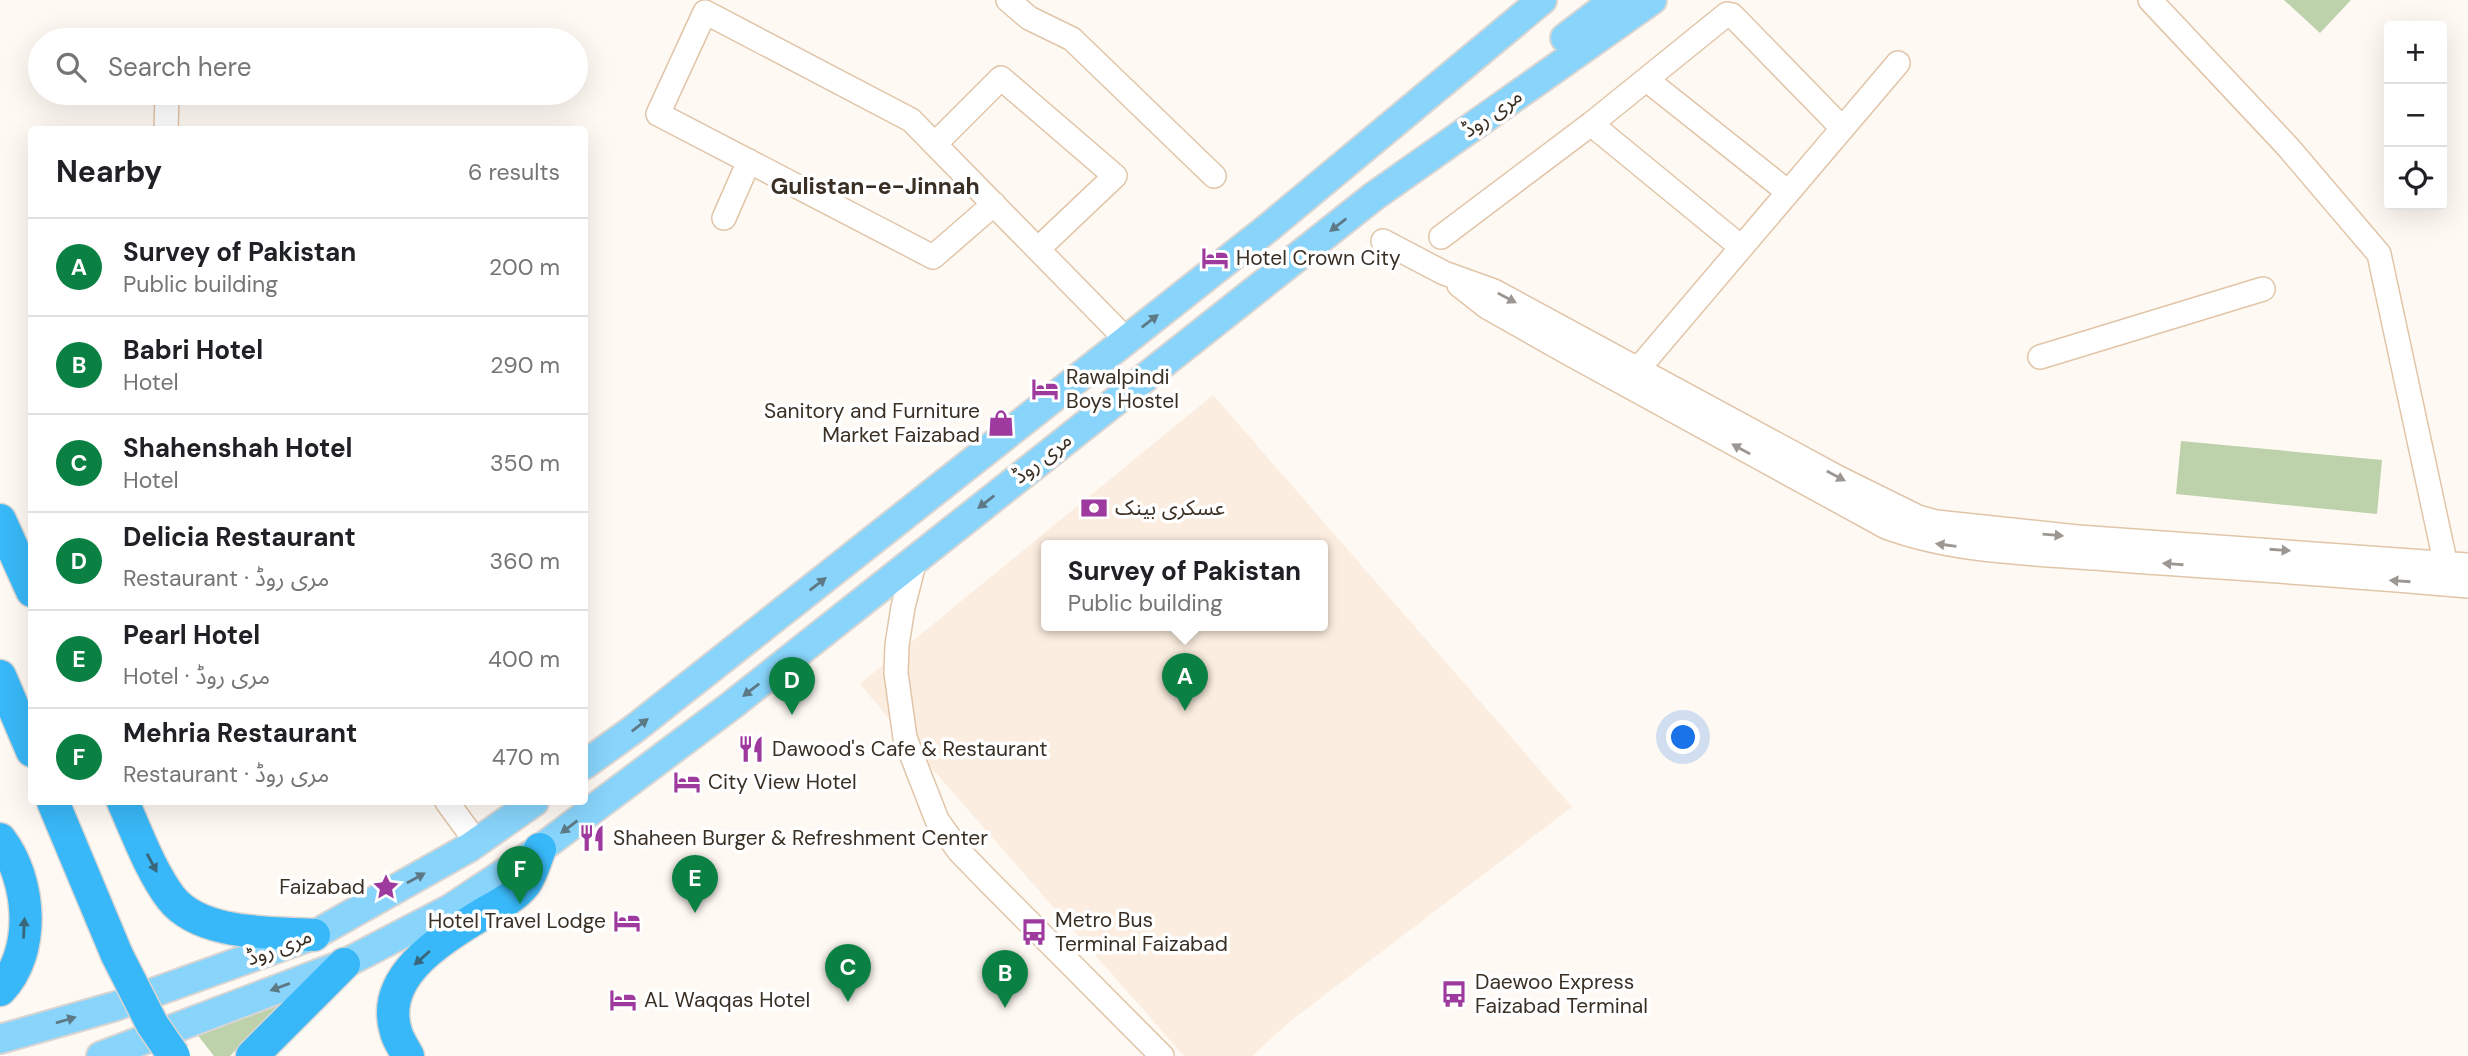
<!DOCTYPE html>
<html lang="en">
<head>
<meta charset="utf-8">
<style>
	body { margin:0; font-family:"DM Sans","Noto Sans Arabic",sans-serif; background:#f6f6f6; color:#202124 }
	.controls { position:absolute; right:21px; top:21px; display:grid; overflow:hidden; border-radius:7px; box-shadow:0 7px 28px #0002 }
	.controls button { width:63px; height:63px; display:grid; place-items:center; padding:0; border:0; border-bottom:2px solid #e0e0e0; background:#fff; color:#202124; font:35px sans-serif }
	.you { position:absolute; left:1684px; top:738px; width:24px; height:24px; margin:-18px; border:5px solid #fff; border-radius:50%; background:#1a73e8; box-shadow:0 0 0 10px #1a73e833 }
	.badge { display:grid; place-items:center; width:46px; height:46px; border-radius:50%; background:#0b8043; color:#fff; font-size:23px; font-weight:700 }
	.pin { position:absolute; translate:-50% -58px; filter:drop-shadow(0 2px 4px #0008) }
	.pin::after { content:''; position:absolute; top:37px; width:24px; height:21px; background:inherit; clip-path:polygon(0 0,100% 0,50% 100%) }
	.popup { position:absolute; left:1041px; top:540px; width:287px; height:91px; box-sizing:border-box; display:grid; place-content:center; border-radius:7px; background:#fff; filter:drop-shadow(0 2px 5px #0005); font-size:23px; white-space:nowrap; color:#757577 }
	.popup b { font-size:26px; color:#202124 }
	.popup::after { content:''; position:absolute; left:50%; top:100%; margin-left:-14px; border:14px solid transparent; border-top-color:#fff }
	.list { margin:0; padding:0; list-style:none }
	h2 { display:flex; justify-content:space-between; align-items:center; height:91px; margin:0; padding:0 28px; font-size:30px }
	h2 small { font-size:23px; font-weight:400; color:#757577 }
	.list li { display:grid; grid-template-columns:46px 1fr auto; gap:21px; align-items:center; box-sizing:border-box; height:98px; padding:0 28px; border-top:2px solid #e0e0e0 }
	.list b { display:block; font-size:26px; white-space:nowrap }
	.list p { margin:0; font-size:23px; white-space:nowrap; color:#757577 }
	.list em { font-size:23px; font-style:normal; color:#757577 }
	.icon { flex:none; width:38px; height:38px; fill:none; stroke:currentColor; stroke-width:2; stroke-linecap:round; stroke-linejoin:round }
	.map { position:relative; flex:none; width:2468px; height:1056px; overflow:hidden }
	.search { position:absolute; background:#fff; box-shadow:0 7px 28px #0002; left:28px; top:28px; width:560px; height:77px; display:flex; align-items:center; gap:18px; box-sizing:border-box; padding:0 24px; border-radius:38px; color:#757577; font-size:26px }
	.panel { position:absolute; background:#fff; box-shadow:0 7px 28px #0002; left:28px; top:126px; width:560px; height:679px; border-radius:7px }
	.map>svg:first-child { display:block }
	.built { fill:#fbeddf; fill-rule:evenodd }
	.green { fill:#bdd1ab }
	.lines { fill:none; stroke-linecap:round; stroke-linejoin:round }
	.minor-casing { stroke:#e1c5a8; stroke-width:26 }
	.major-casing { stroke:#d8d5d3; stroke-width:32 }
	.highway-casing { stroke:#d8d5d3; stroke-width:35 }
	.minor { stroke:#fff; stroke-width:23 }
	.major { stroke:#88d4fb; stroke-width:28 }
	.highway { stroke:#38b8f8; stroke-width:32 }
	.highway-bridge-casing { stroke:#d8d5d3; stroke-width:35; stroke-linecap:butt }
	.highway-bridge { stroke:#38b8f8; stroke-width:32 }
	.oneway { fill:#5d7985 }
	.oneway2 { fill:#9c9792 }
	.oneway3 { fill:#396679 }
	.labels { text-anchor:middle; dominant-baseline:central; stroke-width:7; stroke-linejoin:round; paint-order:stroke }
	.street-label { font-size:21px; fill:#3a2f24; stroke:#fff }
	.poi-label { font-size:21px; fill:#3a2f24; stroke:#fff; text-anchor:start }
	.neighbourhood-label { font-size:23px; font-weight:bold; fill:#3a2f24; stroke:#fff }
</style>
</head>
<body>
<div class="map">
<svg width="2468" height="1056" viewBox="0 0 2468 1056">
	<rect width="100%" height="100%" fill="#fff9f3"/>
	<path class="built" d="M1213,395L1572,807L1289,1022L1252,1056H1184L905,738L860,684ZM1047,545H1323V625H1047Z"/>
	<path class="green" d="M2284,0H2351L2320,33Z
		M2181,441L2382,460L2377,514L2176,494Z
		M286,999L230,1056H214L196,1033Z"/>
	<g class="lines">
		<defs>
			<path id="minor" d="M1008,0L1029,18L1072,39L1214,176
				M2150,0L2288,147L2379,254L2448,575
				M1647,80L1788,192
				M1591,124L1741,247
				M166,130L167,93
				M935,144L1001,78L1115,176L1038,249
				M994,204L933,257L658,114L705,12L911,120L1115,328L1125,341
				M724,218L749,161
				M1441,237L1591,124L1727,14L1732,15L1842,128
				M1383,241L1444,273L1494,291L1839,478L1918,517L1936,522L2078,537L2468,565
				M1459,285L1487,307L1570,354L1886,527C1956,553 2033,553 2107,559C2227,568 2348,575 2468,586
				M2040,357L2263,289
				M1639,368L1898,63
				M915,560L903,607L897,645L896,673L905,738L937,820L959,851L990,883L1162,1056
				M447,802L477,843"/>
			<path id="major" d="M1565,38L1615,0
				M584,765L634,729L1268,228L1542,0
				M0,1039L116,1006L314,935L470,847L534,802
				M101,1056L344,964L450,909L540,849L732,705L1373,197L1652,0"/>
			<path id="highway" d="M0,520L32,591
				M0,676L32,751
				M53,802L117,955
				M123,802C137,833 150,870 171,898C201,936 271,932 314,935
				M0,839C31,879 37,952 0,990
				M252,1056L344,964
				M408,1056C404,1048 398,1040 396,1032C378,974 446,937 486,912C499,905 516,896 525,884C532,874 536,859 540,849"/>
		</defs>
		<use href="#minor" class="minor-casing"/>
		<use href="#major" class="major-casing"/>
		<use href="#highway" class="highway-casing"/>
		<use href="#minor" class="minor"/>
		<use href="#major" class="major"/>
		<use href="#highway" class="highway"/>
		<defs>
			<path id="highway-bridge" d="M117,955L152,1024L174,1056"/>
		</defs>
		<use href="#highway-bridge" class="highway-bridge-casing"/>
		<use href="#highway-bridge" class="highway-bridge"/>
	</g>
	<defs><path id="oneway-solid" d="M-6-.8H1V-3.2L6.5 0L1 3.2V.8H-6Z" transform="scale(1.75)"/></defs>
	<g class="oneway">
		<use href="#oneway-solid" transform="translate(1338 225) rotate(142)"/>
		<use href="#oneway-solid" transform="translate(1150 321) rotate(-38)"/>
		<use href="#oneway-solid" transform="translate(986 502) rotate(142)"/>
		<use href="#oneway-solid" transform="translate(818 584) rotate(-38)"/>
		<use href="#oneway-solid" transform="translate(751 690) rotate(142)"/>
		<use href="#oneway-solid" transform="translate(640 725) rotate(-38)"/>
		<use href="#oneway-solid" transform="translate(569 827) rotate(143)"/>
		<use href="#oneway-solid" transform="translate(416 878) rotate(-29)"/>
		<use href="#oneway-solid" transform="translate(280 987) rotate(160)"/>
		<use href="#oneway-solid" transform="translate(66 1020) rotate(-16)"/>
	</g>
	<g class="oneway2">
		<use href="#oneway-solid" transform="translate(1507 298) rotate(28)"/>
		<use href="#oneway-solid" transform="translate(1741 449) rotate(-151)"/>
		<use href="#oneway-solid" transform="translate(1836 476) rotate(28)"/>
		<use href="#oneway-solid" transform="translate(2053 535) rotate(5)"/>
		<use href="#oneway-solid" transform="translate(1946 545) rotate(-172)"/>
		<use href="#oneway-solid" transform="translate(2280 550) rotate(4)"/>
		<use href="#oneway-solid" transform="translate(2173 564) rotate(-176)"/>
		<use href="#oneway-solid" transform="translate(2400 581) rotate(-176)"/>
	</g>
	<g class="oneway3">
		<use href="#oneway-solid" transform="translate(152 863) rotate(62)"/>
		<use href="#oneway-solid" transform="translate(24 928) rotate(-87)"/>
		<use href="#oneway-solid" transform="translate(422 958) rotate(138)"/>
	</g>
	<defs>
		<symbol id="hotel-bare" viewBox="-9 -9 18 18"><path d="M-6-4.5h1.5V1H6V5H4.5V3h-9V5H-6ZM-4 0a1.8 1.8 0 1 1 3.6 0ZM.5 0V-2.5h3Q6-2.5 6 0Z" fill="#9e399e" stroke="#fff" stroke-width="2.5" paint-order="stroke"/></symbol>
		<symbol id="shop-bare" viewBox="-9 -9 18 18"><path d="M-5-2.5h2.3a2.7 3.5 0 0 1 5.4 0H5L5.5 6h-11ZM-1.5-2.5h3a1.5 2.3 0 0 0-3 0Z" fill="#9e399e" stroke="#fff" stroke-width="2.5" paint-order="stroke"/></symbol>
		<symbol id="bank-bare" viewBox="-9 -9 18 18"><path d="M-6-4H6V4H-6ZM0-2.3a2.3 2.3 0 1 0 0 4.6a2.3 2.3 0 1 0 0-4.6Z" fill="#9e399e" stroke="#fff" stroke-width="2.5" paint-order="stroke"/></symbol>
		<symbol id="restaurant-bare" viewBox="-9 -9 18 18"><path d="M-5-6h1v4h1v-4h1v4h1v-4h1v5L-1.5 .5V6h-2V.5L-5-1ZM5-6V6H3V1.5H1.5Q1.5-4 5-6Z" fill="#9e399e" stroke="#fff" stroke-width="2.5" paint-order="stroke"/></symbol>
		<symbol id="sight-bare" viewBox="-9 -9 18 18"><path d="M0-6L1.8-2.2L6-1.7L2.9 1.2L3.7 5.4L0 3.3L-3.7 5.4L-2.9 1.2L-6-1.7L-1.8-2.2Z" fill="#9e399e" stroke="#fff" stroke-width="2.5" paint-order="stroke"/></symbol>
		<symbol id="bus-bare" viewBox="-9 -9 18 18"><path d="M-5-6H5V4H4V6H2V4H-2V6H-4V4H-5ZM-3.5-4V0h7V-4ZM-3.5 1.2v1.5H-2V1.2ZM2 1.2v1.5H3.5V1.2Z" fill="#9e399e" stroke="#fff" stroke-width="2.5" paint-order="stroke"/></symbol>
	</defs>
	<g fill-rule="evenodd">
		<use href="#hotel-bare" x="1196" y="239" width="38" height="38"/>
		<use href="#hotel-bare" x="1026" y="370" width="38" height="38"/>
		<use href="#shop-bare" x="982" y="404" width="38" height="38"/>
		<use href="#bank-bare" x="1075" y="489" width="38" height="38"/>
		<use href="#restaurant-bare" x="732" y="730" width="38" height="38"/>
		<use href="#hotel-bare" x="668" y="763" width="38" height="38"/>
		<use href="#restaurant-bare" x="573" y="819" width="38" height="38"/>
		<use href="#sight-bare" x="367" y="868" width="38" height="38"/>
		<use href="#hotel-bare" x="608" y="902" width="38" height="38"/>
		<use href="#bus-bare" x="1015" y="913" width="38" height="38"/>
		<use href="#bus-bare" x="1435" y="975" width="38" height="38"/>
		<use href="#hotel-bare" x="604" y="981" width="38" height="38"/>
	</g>
	<g class="labels">
		<g class="street-label">
			<text transform="translate(1492 113) rotate(-35)">مری روڈ</text>
			<text transform="translate(1042 458) rotate(-38)">مری روڈ</text>
			<text transform="translate(279 947) rotate(-21)">مری روڈ</text>
		</g>
		<g class="poi-label">
			<text x="1236" y="258">Hotel Crown City</text>
			<text x="1066" y="377">Rawalpindi<tspan x="1066" dy="24">Boys Hostel</tspan></text>
			<text x="980" y="411" text-anchor="end">Sanitory and Furniture<tspan x="980" dy="24">Market Faizabad</tspan></text>
			<text x="1115" y="508">عسکری بینک</text>
			<text x="772" y="749">Dawood's Cafe &amp; Restaurant</text>
			<text x="708" y="782">City View Hotel</text>
			<text x="613" y="838">Shaheen Burger &amp; Refreshment Center</text>
			<text x="365" y="887" text-anchor="end">Faizabad</text>
			<text x="1055" y="920">Metro Bus<tspan x="1055" dy="24">Terminal Faizabad</tspan></text>
			<text x="606" y="921" text-anchor="end">Hotel Travel Lodge</text>
			<text x="1475" y="982">Daewoo Express<tspan x="1475" dy="24">Faizabad Terminal</tspan></text>
			<text x="644" y="1000">AL Waqqas Hotel</text>
		</g>
		<g class="neighbourhood-label">
			<text x="875" y="186">Gulistan-e-Jinnah</text>
		</g>
	</g>
</svg>
<div class="controls">
<button>+</button>
<button>−</button>
<button><svg class="icon" aria-label="locate" viewBox="0 0 24 24"><circle cx="12" cy="12" r="6"/><path d="M12 2v4M12 18v4M2 12h4M18 12h4"/></svg></button>
</div>
<div class="you"></div>
<div class="pin badge" style="left:1185px;top:711px">A</div>
<div class="popup"><b>Survey of Pakistan</b>Public building</div>
<div class="pin badge" style="left:1005px;top:1008px">B</div>
<div class="pin badge" style="left:848px;top:1002px">C</div>
<div class="pin badge" style="left:792px;top:715px">D</div>
<div class="pin badge" style="left:695px;top:913px">E</div>
<div class="pin badge" style="left:520px;top:904px">F</div>
<div class="search"><svg class="icon" aria-label="search" viewBox="0 0 24 24"><circle cx="10" cy="10" r="6"/><path d="M15 15l6 6"/></svg>Search here</div>
<section class="panel">
<h2>Nearby<small>6 results</small></h2>
<ul class="list">
<li><span class="badge">A</span><div><b>Survey of Pakistan</b><p>Public building</p></div><em>200 m</em></li>
<li><span class="badge">B</span><div><b>Babri Hotel</b><p>Hotel</p></div><em>290 m</em></li>
<li><span class="badge">C</span><div><b>Shahenshah Hotel</b><p>Hotel</p></div><em>350 m</em></li>
<li><span class="badge">D</span><div><b>Delicia Restaurant</b><p>Restaurant · مری روڈ</p></div><em>360 m</em></li>
<li><span class="badge">E</span><div><b>Pearl Hotel</b><p>Hotel · مری روڈ</p></div><em>400 m</em></li>
<li><span class="badge">F</span><div><b>Mehria Restaurant</b><p>Restaurant · مری روڈ</p></div><em>470 m</em></li>
</ul>
</section>
</div>
</body>
</html>
